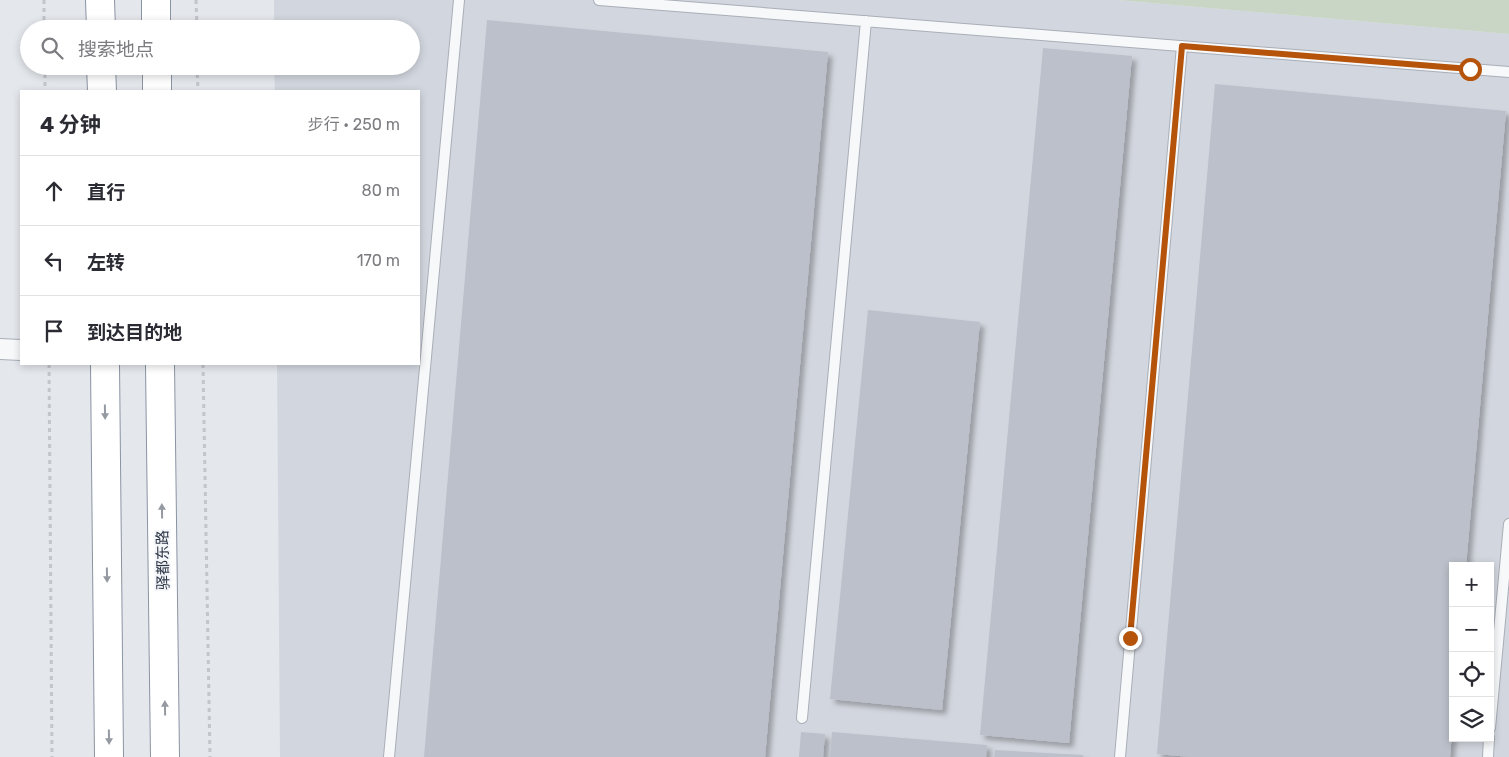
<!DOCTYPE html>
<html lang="zh">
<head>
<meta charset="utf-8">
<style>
	body { margin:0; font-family:Rubik,"Noto Sans SC",sans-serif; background:#f2f2f3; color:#2b2b33 }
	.controls { position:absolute; right:15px; bottom:15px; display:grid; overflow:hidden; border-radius:0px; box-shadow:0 2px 8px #0003 }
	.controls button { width:45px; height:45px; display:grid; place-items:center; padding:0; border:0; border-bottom:1px solid #e1e1e2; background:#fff; color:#2b2b33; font:25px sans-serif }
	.stop { position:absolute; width:15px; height:15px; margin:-11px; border:4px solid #b45309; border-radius:50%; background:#fff }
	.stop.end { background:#b45309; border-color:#fff; box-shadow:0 1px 5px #0008 }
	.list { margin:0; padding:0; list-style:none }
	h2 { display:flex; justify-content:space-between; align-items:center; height:65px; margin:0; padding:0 20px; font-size:21px }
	h2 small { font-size:16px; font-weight:400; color:#7c7c81 }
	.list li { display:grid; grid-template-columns:32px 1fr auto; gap:15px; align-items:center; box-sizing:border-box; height:70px; padding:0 20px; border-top:1px solid #e1e1e2 }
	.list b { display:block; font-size:19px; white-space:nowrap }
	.list em { font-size:16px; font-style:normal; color:#7c7c81 }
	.icon { flex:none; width:28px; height:28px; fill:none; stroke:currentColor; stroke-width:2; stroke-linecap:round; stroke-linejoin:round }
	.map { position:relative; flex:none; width:1509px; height:757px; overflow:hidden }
	.search { position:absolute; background:#fff; box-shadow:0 2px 8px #0003; left:20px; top:20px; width:400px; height:55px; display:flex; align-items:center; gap:12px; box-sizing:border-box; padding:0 18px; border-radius:28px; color:#7c7c81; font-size:19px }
	.panel { position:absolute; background:#fff; box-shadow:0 2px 8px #0003; left:20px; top:90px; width:400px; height:275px; border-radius:0px }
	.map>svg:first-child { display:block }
	.built { fill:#d2d6de; fill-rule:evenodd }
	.green { fill:#c9d6c5 }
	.building { fill:#bbc0ca; filter:url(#shadow) }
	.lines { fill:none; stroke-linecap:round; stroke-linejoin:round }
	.lane-casing { stroke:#a9aeb7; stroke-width:12 }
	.street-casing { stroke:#a9aeb7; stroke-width:22 }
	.highway-casing { stroke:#8b94a3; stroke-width:30 }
	.path { stroke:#c2c5cb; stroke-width:3; stroke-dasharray:4 4; stroke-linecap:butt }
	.lane { stroke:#f7f8fa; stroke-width:10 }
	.street { stroke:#f7f8fa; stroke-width:20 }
	.highway { stroke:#fff; stroke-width:28 }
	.oneway { fill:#959aa2 }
	.route { stroke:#b45309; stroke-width:6 }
	.labels { text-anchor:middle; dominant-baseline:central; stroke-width:4; stroke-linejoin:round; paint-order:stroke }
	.street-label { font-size:15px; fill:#2b3445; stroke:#f4f6f9 }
</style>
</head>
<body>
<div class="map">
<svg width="1509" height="757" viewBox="0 0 1509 757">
	<defs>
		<filter id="shadow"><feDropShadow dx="4.5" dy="4.5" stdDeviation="2.5" flood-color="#0004"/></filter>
	</defs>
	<rect width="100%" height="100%" fill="#e4e7ec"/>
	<path class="built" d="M274,0H1116L1509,34V757H280L277,364H419V91H275L274,66H411V29H274ZM1453,566H1490V738H1453Z"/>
	<path class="green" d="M1117,0H1509V34Z"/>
	<path class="building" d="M487,20L828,52L765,757H424Z
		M1043,48L1132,56L1069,743L980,735Z
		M1215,84L1506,111L1466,566H1453V720L1450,757H1191L1157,754Z
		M868,310L980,322L942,710L830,699Z
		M801,732L825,734L823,757H799Z
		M832,732L987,745L986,757H830Z
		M995,750L1083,755V757H994Z"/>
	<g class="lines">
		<defs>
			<path id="lane" d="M599,0L1509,72
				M802,718L866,21
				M1490,728L1509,524
				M389,757L459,0
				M1120,757L1182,46
				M1488,757L1489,738"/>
			<path id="street" d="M0,349L21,350"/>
			<path id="highway" d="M100,0L101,29
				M156,0V29
				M101,66L102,91
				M157,66V91
				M105,364L109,757
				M160,364L165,757"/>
		</defs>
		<use href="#lane" class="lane-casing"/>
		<use href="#street" class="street-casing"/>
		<use href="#highway" class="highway-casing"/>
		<path class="path" d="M44,0V29
			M196,0L197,29
			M45,66V91
			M197,66L198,91
			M49,364L52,757
			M203,364L210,757"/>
		<use href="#lane" class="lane"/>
		<use href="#street" class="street"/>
		<use href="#highway" class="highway"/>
	</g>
	<defs><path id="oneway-solid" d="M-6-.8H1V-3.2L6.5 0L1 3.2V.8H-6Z" transform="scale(1.25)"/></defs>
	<g class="oneway">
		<use href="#oneway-solid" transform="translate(105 412) rotate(89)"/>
		<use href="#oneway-solid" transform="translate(162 511) rotate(-91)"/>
		<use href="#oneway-solid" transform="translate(107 575) rotate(89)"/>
		<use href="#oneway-solid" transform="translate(165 708) rotate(-91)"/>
		<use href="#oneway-solid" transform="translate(109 737) rotate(89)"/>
	</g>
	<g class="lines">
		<path class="route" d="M1130,638L1182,46L1470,69"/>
	</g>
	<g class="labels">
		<g class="street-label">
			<text transform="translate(163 560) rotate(-91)">驿都东路</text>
		</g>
	</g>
</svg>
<div class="controls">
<button>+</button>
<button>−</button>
<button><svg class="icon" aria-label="locate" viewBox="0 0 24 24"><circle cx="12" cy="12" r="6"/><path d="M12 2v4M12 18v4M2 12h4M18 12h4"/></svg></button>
<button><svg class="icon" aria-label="layers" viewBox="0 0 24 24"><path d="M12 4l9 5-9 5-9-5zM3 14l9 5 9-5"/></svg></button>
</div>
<div class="stop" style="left:1470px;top:69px"></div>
<div class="stop end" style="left:1130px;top:638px"></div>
<div class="search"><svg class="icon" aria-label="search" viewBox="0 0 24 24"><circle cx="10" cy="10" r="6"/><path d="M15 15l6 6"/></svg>搜索地点</div>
<section class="panel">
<h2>4 分钟<small>步行 · 250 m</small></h2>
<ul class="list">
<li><svg class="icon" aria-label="ahead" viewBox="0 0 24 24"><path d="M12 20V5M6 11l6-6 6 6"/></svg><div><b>直行</b></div><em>80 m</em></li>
<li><svg class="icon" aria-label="left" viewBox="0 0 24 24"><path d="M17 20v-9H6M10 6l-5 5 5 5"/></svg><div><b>左转</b></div><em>170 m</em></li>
<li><svg class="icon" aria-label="arrive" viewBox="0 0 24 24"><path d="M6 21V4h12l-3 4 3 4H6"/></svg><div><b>到达目的地</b></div></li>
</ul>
</section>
</div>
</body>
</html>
